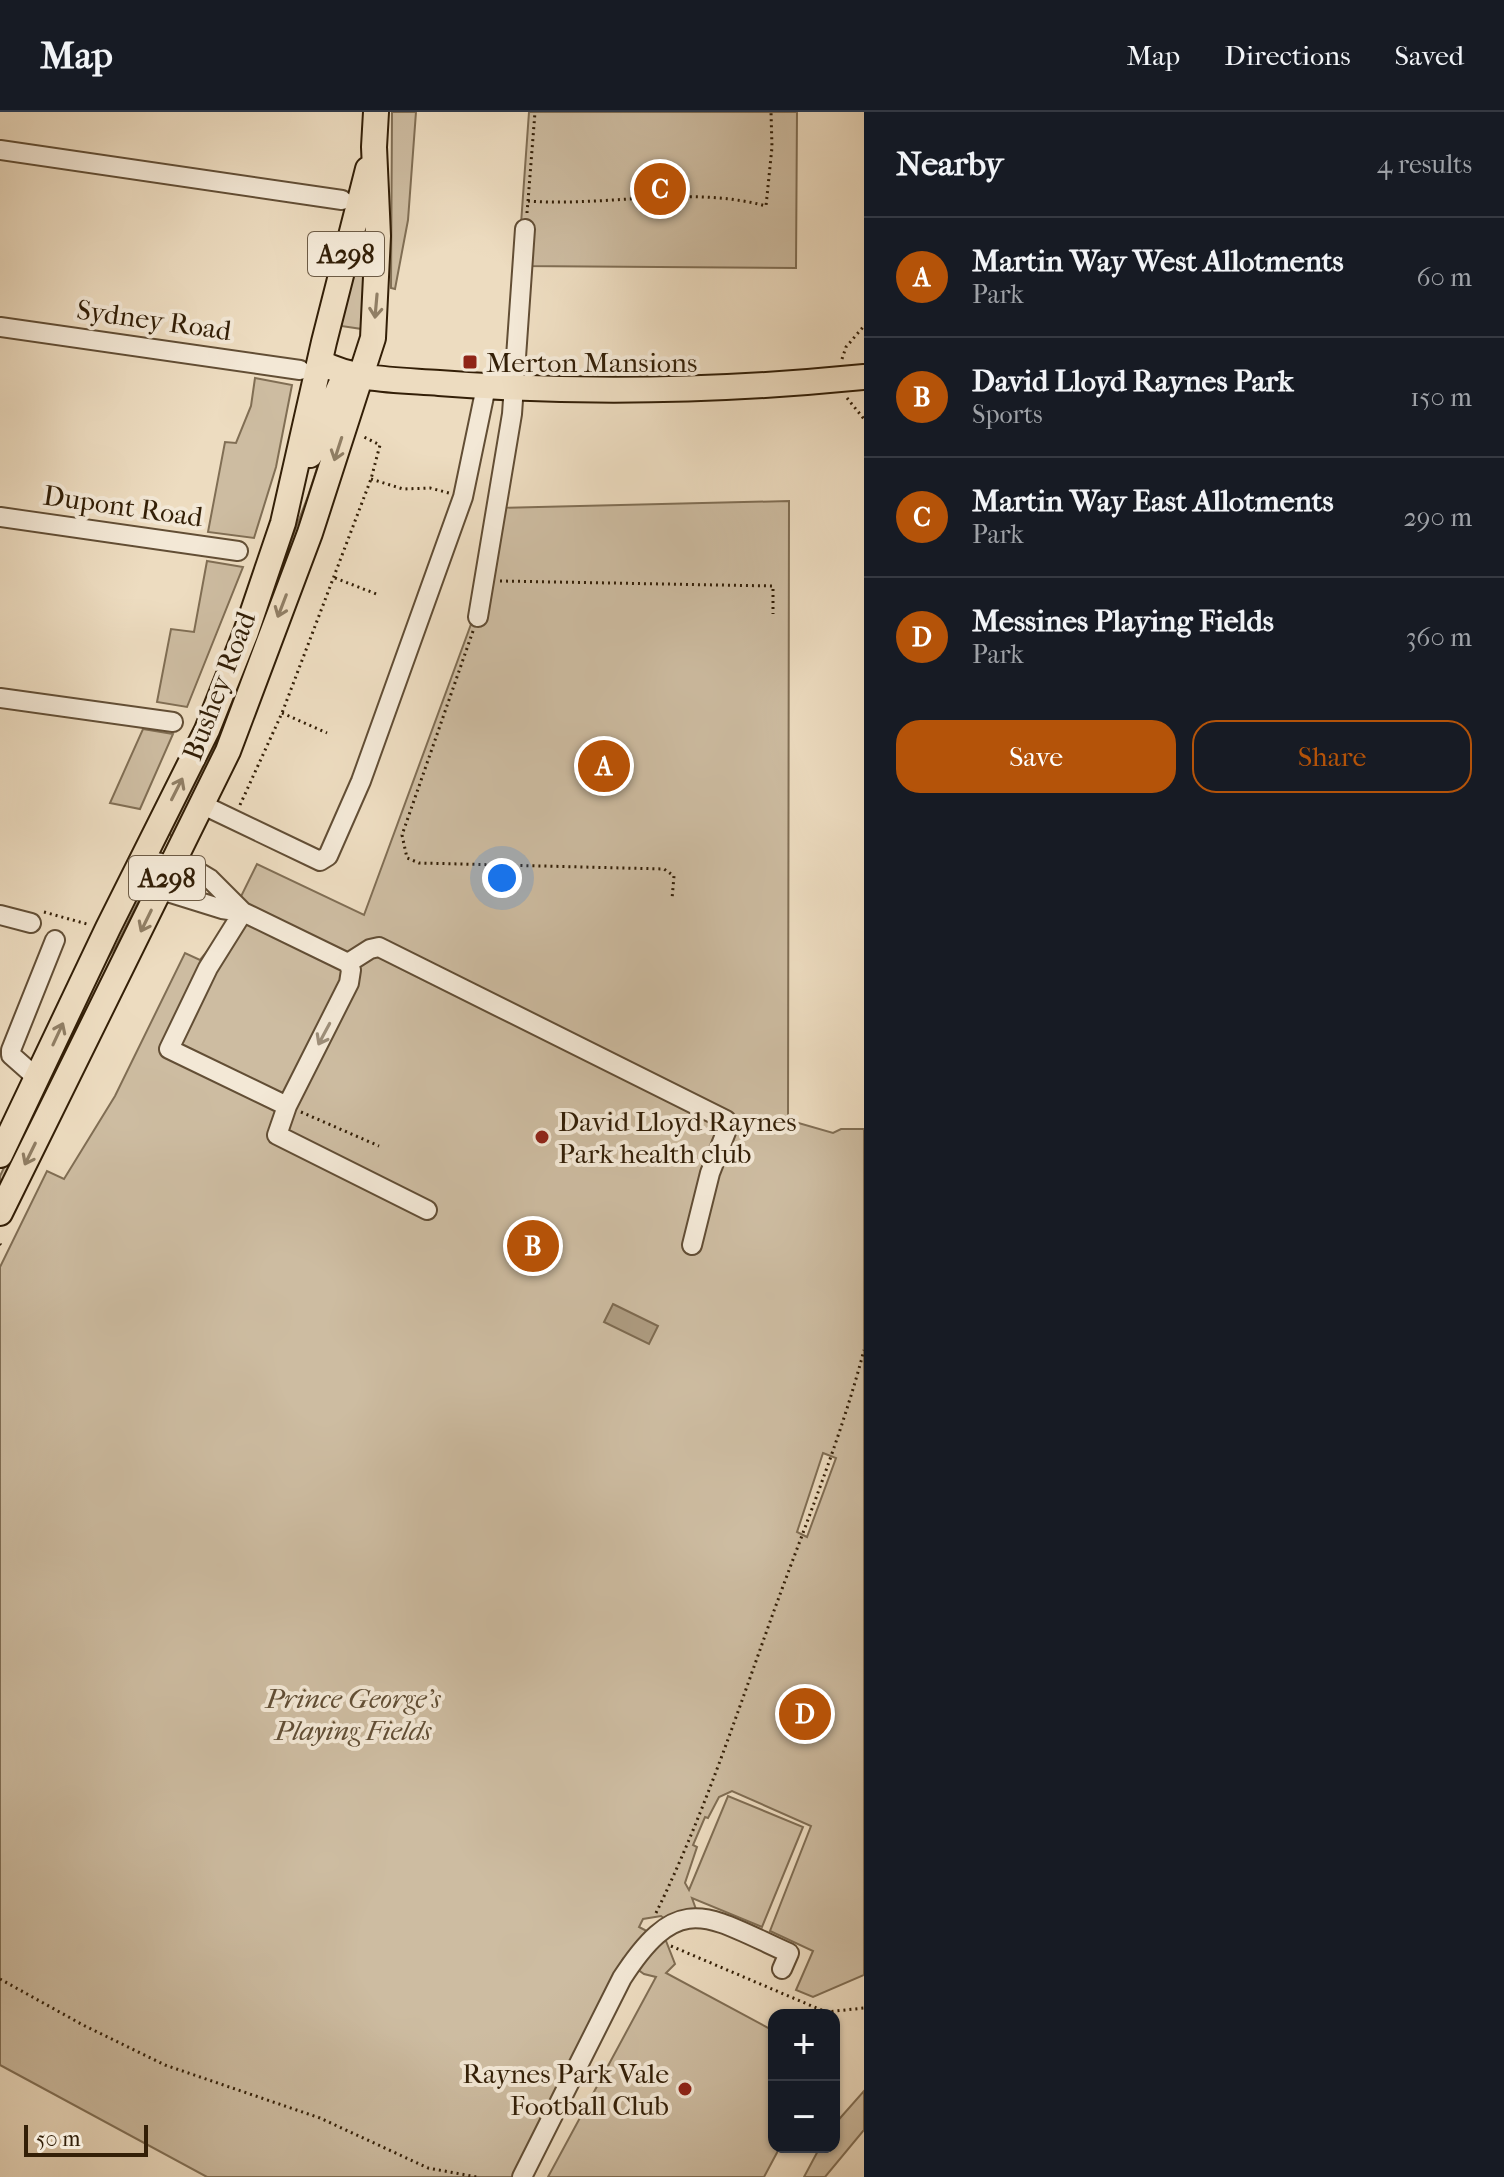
<!DOCTYPE html>
<html lang="en">
<head>
<meta charset="utf-8">
<style>
	body { margin:0; font-family:"IM FELL French Canon",serif; background:#20242c; color:#f1f3f6 }
	.controls { position:absolute; right:24px; bottom:24px; display:grid; overflow:hidden; border-radius:16px; box-shadow:0 2px 6px #0004 }
	.controls button { width:72px; height:72px; display:grid; place-items:center; padding:0; border:0; border-bottom:2px solid #363941; background:#171b24; color:#f1f3f6; font:40px sans-serif }
	.scale { position:absolute; left:24px; bottom:20px; width:124px; box-sizing:border-box; padding-left:8px; border:4px solid #331f07; border-top:0; font-size:22px; line-height:28px; white-space:nowrap; color:#331f07; -webkit-text-stroke:6px #f3e8d6; paint-order:stroke }
	.you { position:absolute; left:502px; top:766px; width:28px; height:28px; margin:-20px; border:6px solid #fff; border-radius:50%; background:#1a73e8; box-shadow:0 0 0 12px #1a73e833 }
	.badge { display:grid; place-items:center; width:52px; height:52px; border-radius:50%; background:#b45309; color:#fff; font-size:26px; font-weight:700 }
	.pin { position:absolute; translate:-50% -50%; border:4px solid #fff; box-shadow:0 2px 8px #0006 }
	.list { margin:0; padding:0; list-style:none }
	h2 { display:flex; justify-content:space-between; align-items:center; height:104px; margin:0; padding:0 32px; font-size:34px }
	h2 small { font-size:26px; font-weight:400; color:#9ea1a6 }
	.list li { display:grid; grid-template-columns:52px 1fr auto; gap:24px; align-items:center; box-sizing:border-box; height:120px; padding:0 32px; border-top:2px solid #363941 }
	.list b { display:block; font-size:30px; white-space:nowrap }
	.list p { margin:0; font-size:26px; white-space:nowrap; color:#9ea1a6 }
	.list em { font-size:26px; font-style:normal; color:#9ea1a6 }
	.actions { display:flex; gap:16px; padding:24px 32px }
	.actions a { flex:1; padding:18px 0; border:2px solid #b45309; border-radius:24px; text-align:center; font-size:28px; color:#b45309 }
	.actions .main { background:#b45309; color:#fff }
	.map { position:relative; flex:none; width:864px; height:2065px; overflow:hidden }
	header { display:flex; align-items:center; gap:48px; box-sizing:border-box; height:112px; padding:0 40px; background:#171b24; border-bottom:2px solid #363941 }
	header strong { font-size:38px }
	nav { display:flex; gap:44px; margin-inline-start:auto; font-size:28px }
	main { display:flex }
	aside { flex:1; background:#171b24 }
	.map>svg:first-child { display:block }
	.green { fill:#cdbca1; stroke:#806e54; stroke-width:2; fill-rule:evenodd }
	.water { fill:#ae9c81; stroke:#7d6a50; stroke-width:2 }
	.lines { fill:none; stroke-linecap:round; stroke-linejoin:round }
	.minor-casing { stroke:#624e35; stroke-width:22 }
	.major-casing { stroke:#331f07; stroke-width:28 }
	.path { stroke:#331f07; stroke-width:3; stroke-dasharray:2 4; stroke-linecap:butt }
	.minor { stroke:#f3e8d6; stroke-width:18 }
	.major { stroke:#eddcc0; stroke-width:24 }
	.oneway { stroke:#907e64 }
	.oneway2 { stroke:#9d8e79 }
	.poi-dot { fill:#8f2418; stroke:#f3e8d6; stroke-width:3 }
	.labels { text-anchor:middle; dominant-baseline:central; stroke-width:8; stroke-linejoin:round; paint-order:stroke }
	.shield { fill:#f3e8d6; stroke:#6d5b45; stroke-width:2 }
	.shield-label { font-size:26px; font-weight:bold; fill:#331f07 }
	.street-label { font-size:28px; fill:#331f07; stroke:#f3e8d6 }
	.poi-label { font-size:28px; fill:#331f07; stroke:#f3e8d6; text-anchor:start }
	.park-label { font-size:28px; font-style:italic; fill:#614e35; stroke:#f3e8d6 }
</style>
</head>
<body>
<header>
<strong>Map</strong>
<nav><a>Map</a><a>Directions</a><a>Saved</a></nav>
</header>
<main>
<div class="map">
<svg width="864" height="2065" viewBox="0 0 864 2065">
	<rect width="100%" height="100%" fill="#eddcc0"/>
	<filter id="stains"><feTurbulence type="fractalNoise" baseFrequency=".0025" numOctaves="4"/><feColorMatrix values="0 0 0 0 .2 0 0 0 0 .09 0 0 0 0 .02 0 0 0 .5 -.17"/></filter>
	<radialGradient id="worn" r=".72"><stop offset=".6" stop-color="#630" stop-opacity="0"/><stop offset="1" stop-color="#630" stop-opacity=".3"/></radialGradient>
	<path class="green" d="M392,0H416L408,108L395,177L391,176Z
		M529,0H797L796,156L518,154Z
		M364,113L370,114L362,217L341,214Z
		M255,266L292,273L276,355L254,426L208,420L225,330L236,331L251,294Z
		M336,297C294,446 238,590 174,730L169,720L255,523L308,384Z
		M789,389L788,1008L833,1021L841,1017H864V1863L813,1885L796,1878L813,1839L770,1819L811,1714L732,1679L719,1685L708,1706L705,1705L693,1733L697,1735L685,1771L689,1778L728,1684L803,1715L762,1815L692,1786L697,1800L666,1808L661,1804L643,1807L639,1815L666,1829L675,1852L666,1861L774,1919V2035H780L764,2065H548L656,1865L644,1862L623,1847L513,2065H207L0,1953V1155L47,1059L64,1067L115,984L185,841L200,848L224,819L257,752L364,803L474,504L493,396ZM823,1341L836,1346L807,1425L797,1420Z
		M207,449L243,455L187,595L157,590L171,517L194,520Z
		M143,617L173,622L140,697L110,691Z
		M152,772L0,1080V1064L94,866L116,834L145,776Z
		M864,1979V2018L825,2065H804L820,2035H834V2013Z"/>
	<path class="water" d="M613,1192L658,1214L649,1232L604,1210Z"/>
	<g class="lines">
		<defs>
			<path id="minor" d="M0,38L342,88
				M0,215L300,258
				M0,405L238,439
				M478,505L512,302L525,117
				M0,586L173,610
				M203,693L320,749L328,744L361,669L463,385L486,275
				M142,747L195,758L210,767L243,800
				M161,778L222,797L243,800L348,851
				M243,800L208,856L169,937L287,994
				M0,803L31,811
				M348,851L370,837L379,835L726,1008L728,1015L710,1061L692,1133
				M348,851L351,858L349,871L287,994L277,1023L427,1098
				M37,966L11,943V938L55,828
				M522,2065L622,1866C680,1776 708,1805 789,1841L782,1857"/>
			<path id="major" d="M320,250C354,269 401,268 439,271C580,282 723,279 864,265
				M310,343L340,274L354,262
				M0,1043L108,816L207,618L246,520L283,411L324,230L368,57
				M0,1101L228,639L310,421L373,226L378,124L374,35L376,0"/>
		</defs>
		<use href="#minor" class="minor-casing"/>
		<use href="#major" class="major-casing"/>
		<path class="path" d="M528,89L535,0
			M527,101L528,89C607,95 689,73 766,94L772,35L771,0
			M842,247L846,235L864,214
			M847,286L864,307
			M371,367L403,377L430,376L449,381
			M335,466L379,483
			M500,469L773,474V502
			M473,519L402,723L407,746L419,751L664,757L674,764L672,787
			M282,601L327,621
			M240,693L282,601L371,367L380,333L362,324
			M44,800L87,812
			M301,1000L379,1034
			M0,1132L1,1133
			M656,1801C704,1703 738,1598 775,1496C806,1411 841,1326 864,1238
			M671,1834L826,1900L864,1896
			M0,1867L83,1913L165,1953L320,2006L428,2056L477,2065"/>
		<use href="#minor" class="minor"/>
		<use href="#major" class="major"/>
	</g>
	<defs><path id="oneway-shaft" d="M-6 0H5M1.5-3L5.5 0L1.5 3" fill="none" stroke-width="1.6" stroke-linecap="round" stroke-linejoin="round" transform="scale(2)"/></defs>
	<g class="oneway">
		<use href="#oneway-shaft" transform="translate(376 194) rotate(95)"/>
		<use href="#oneway-shaft" transform="translate(338 337) rotate(108)"/>
		<use href="#oneway-shaft" transform="translate(282 494) rotate(111)"/>
		<use href="#oneway-shaft" transform="translate(177 677) rotate(-63)"/>
		<use href="#oneway-shaft" transform="translate(146 809) rotate(116)"/>
		<use href="#oneway-shaft" transform="translate(58 922) rotate(-65)"/>
		<use href="#oneway-shaft" transform="translate(30 1042) rotate(116)"/>
	</g>
	<use class="oneway2" href="#oneway-shaft" transform="translate(324 922) rotate(118)"/>
	<g class="poi-dot">
		<rect x="462" y="242" width="16" height="16" rx="4"/>
		<circle cx="542" cy="1025" r="8"/>
		<circle cx="685" cy="1977" r="8"/>
	</g>
	<g class="labels">
		<g class="shield">
			<rect x="308" y="120" width="76" height="44" rx="6"/>
			<rect x="129" y="744" width="76" height="44" rx="6"/>
		</g>
		<g class="shield-label">
			<text x="346" y="142">A298</text>
			<text x="167" y="766">A298</text>
		</g>
		<g class="street-label">
			<text transform="translate(154 208) rotate(8)">Sydney Road</text>
			<text transform="translate(123 394) rotate(8)">Dupont Road</text>
			<text transform="translate(219 574) rotate(-69)">Bushey Road</text>
		</g>
		<g class="poi-label">
			<text x="486" y="250">Merton Mansions</text>
			<text x="558" y="1009">David Lloyd Raynes<tspan x="558" dy="32">Park health club</tspan></text>
			<text x="669" y="1961" text-anchor="end">Raynes Park Vale<tspan x="669" dy="32">Football Club</tspan></text>
		</g>
		<g class="park-label">
			<text x="353" y="1586">Prince George's<tspan x="353" dy="32">Playing Fields</tspan></text>
		</g>
	</g>
	<rect width="100%" height="100%" filter="url(#stains)"/>
	<rect width="100%" height="100%" fill="url(#worn)"/>
</svg>
<div class="controls">
<button>+</button>
<button>−</button>
</div>
<div class="scale">50 m</div>
<div class="you"></div>
<div class="pin badge" style="left:604px;top:654px">A</div>
<div class="pin badge" style="left:533px;top:1134px">B</div>
<div class="pin badge" style="left:660px;top:77px">C</div>
<div class="pin badge" style="left:805px;top:1602px">D</div>
</div>
<aside>
<h2>Nearby<small>4 results</small></h2>
<ul class="list">
<li><span class="badge">A</span><div><b>Martin Way West Allotments</b><p>Park</p></div><em>60 m</em></li>
<li><span class="badge">B</span><div><b>David Lloyd Raynes Park</b><p>Sports</p></div><em>150 m</em></li>
<li><span class="badge">C</span><div><b>Martin Way East Allotments</b><p>Park</p></div><em>290 m</em></li>
<li><span class="badge">D</span><div><b>Messines Playing Fields</b><p>Park</p></div><em>360 m</em></li>
</ul>
<div class="actions"><a class="main">Save</a><a>Share</a></div>
</aside>
</main>
</body>
</html>
